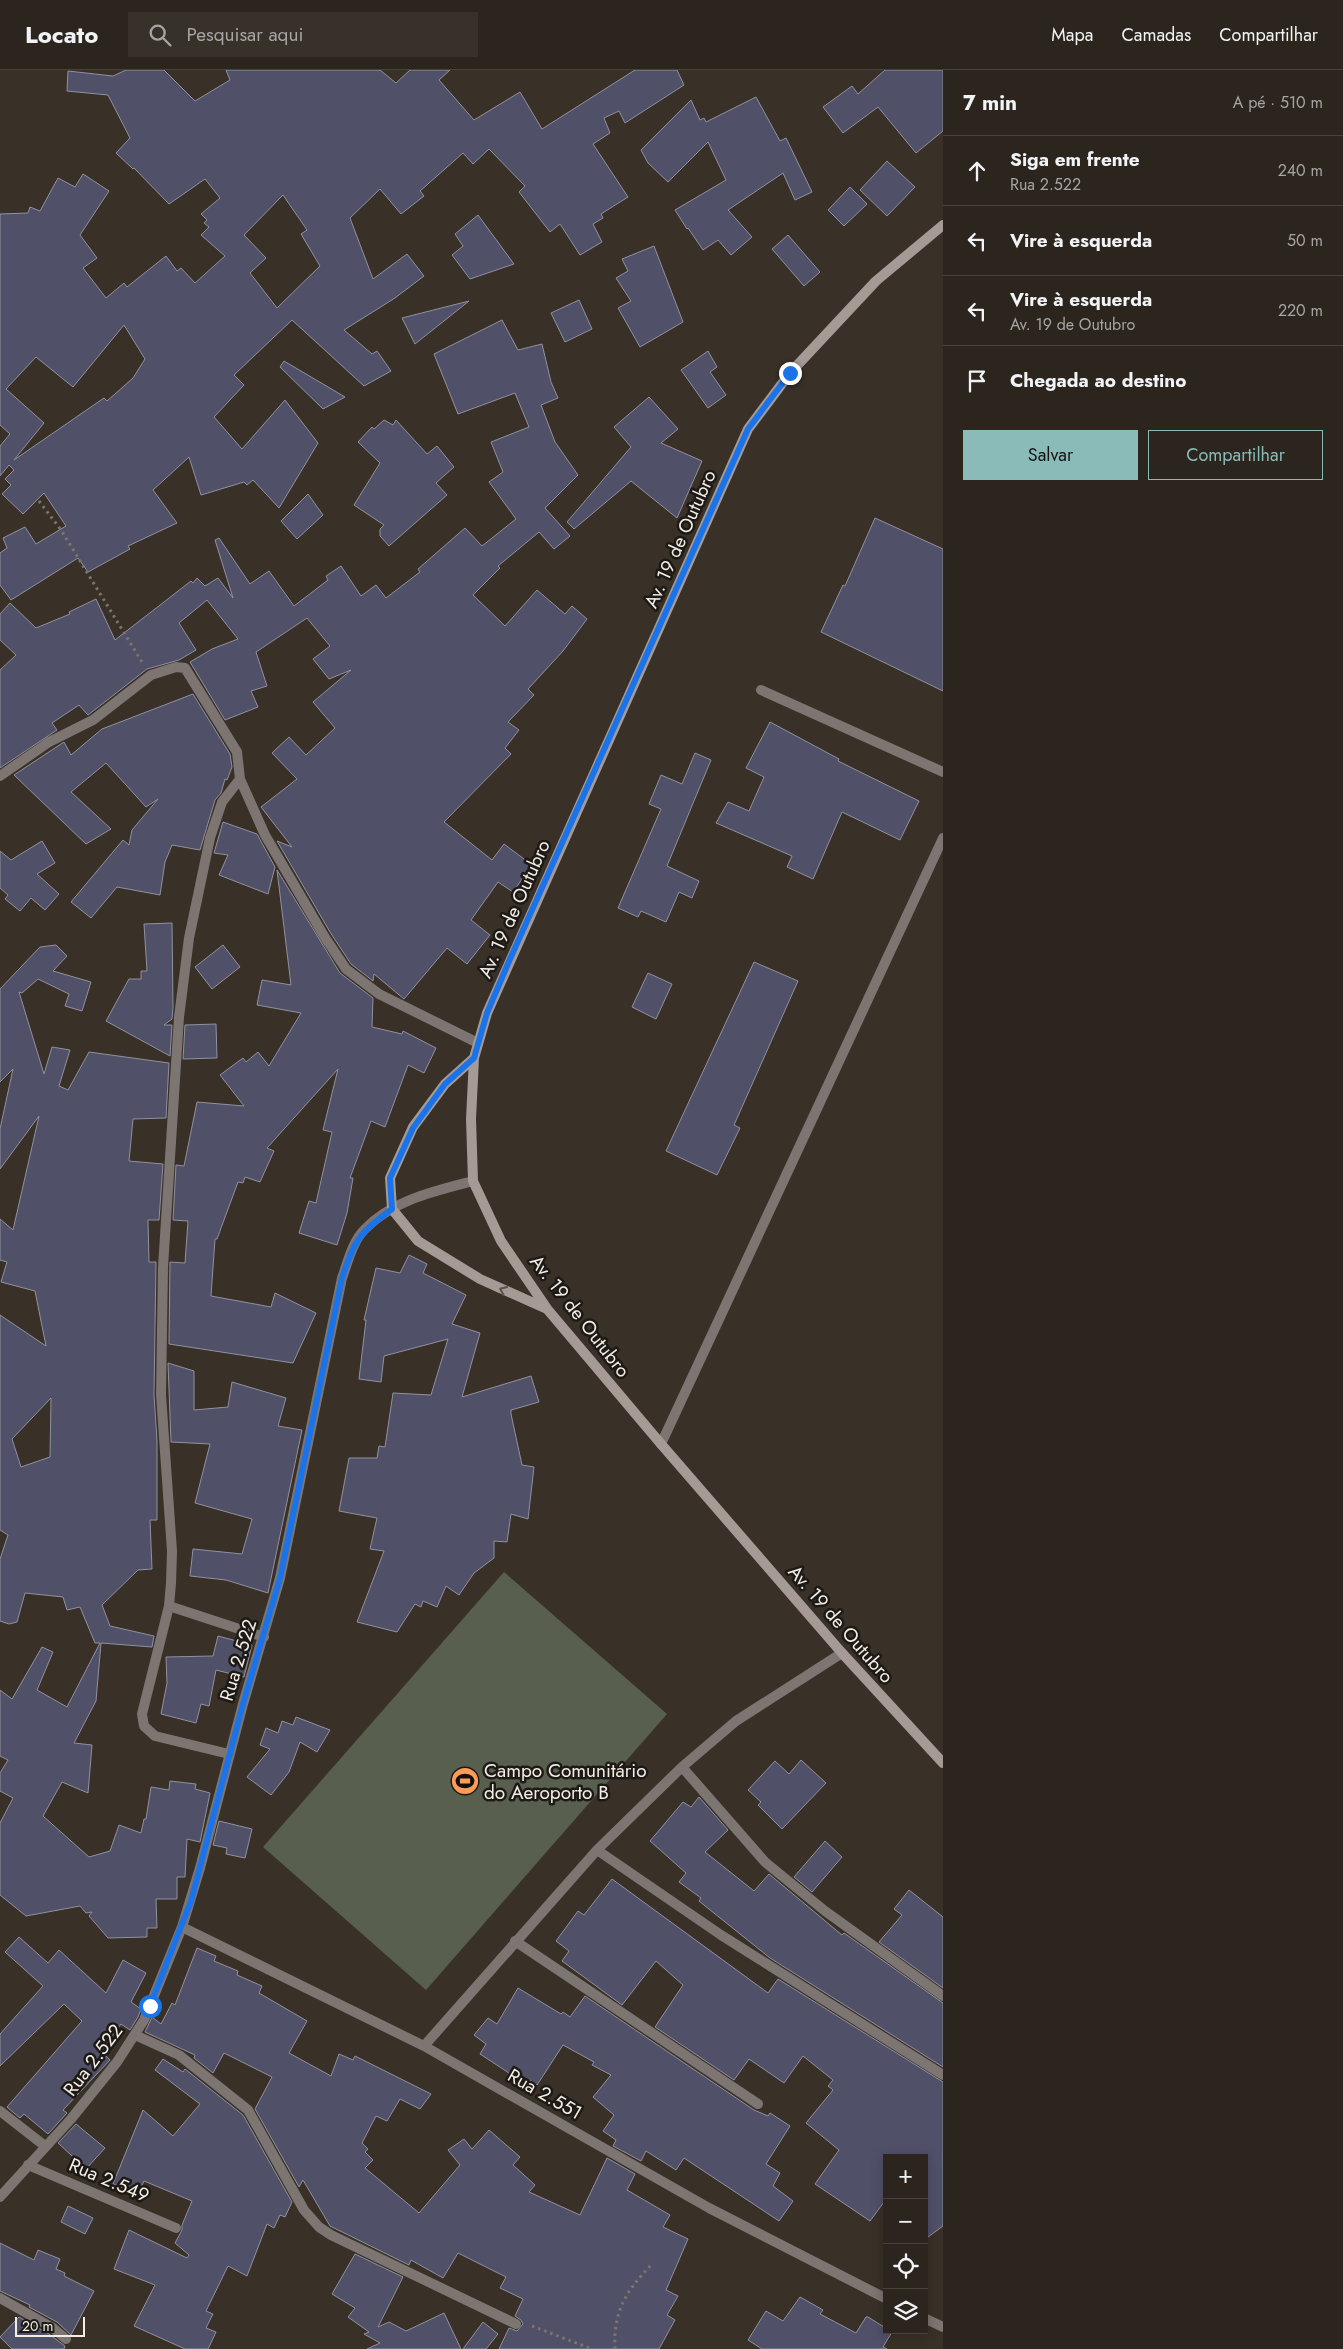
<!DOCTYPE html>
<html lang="pt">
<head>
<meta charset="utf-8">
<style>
	body { margin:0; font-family:Jost,sans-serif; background:#37312a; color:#f1f3f6 }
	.controls { position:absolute; right:15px; bottom:15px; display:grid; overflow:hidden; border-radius:0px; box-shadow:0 2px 12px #0003 }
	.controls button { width:45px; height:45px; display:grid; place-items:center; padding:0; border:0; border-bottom:1px solid #47423b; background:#2b251d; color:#f1f3f6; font:25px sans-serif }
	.scale { position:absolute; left:15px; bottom:12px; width:70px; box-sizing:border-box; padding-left:5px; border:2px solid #f2ede6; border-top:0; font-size:14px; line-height:18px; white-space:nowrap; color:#f2ede6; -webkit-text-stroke:4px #1d1915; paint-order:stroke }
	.stop { position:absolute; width:15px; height:15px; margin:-11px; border:4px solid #1a73e8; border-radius:50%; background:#fff }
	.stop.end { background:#1a73e8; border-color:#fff; box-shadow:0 1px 5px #0008 }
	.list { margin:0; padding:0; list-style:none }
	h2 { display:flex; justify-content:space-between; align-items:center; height:65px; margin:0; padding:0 20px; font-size:21px }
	h2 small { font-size:16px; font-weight:400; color:#a6a5a4 }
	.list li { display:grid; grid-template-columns:32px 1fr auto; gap:15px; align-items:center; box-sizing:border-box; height:70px; padding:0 20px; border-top:1px solid #47423b }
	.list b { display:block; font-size:19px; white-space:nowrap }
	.list p { margin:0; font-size:16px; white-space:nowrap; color:#a6a5a4 }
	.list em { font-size:16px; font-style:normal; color:#a6a5a4 }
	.actions { display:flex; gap:10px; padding:15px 20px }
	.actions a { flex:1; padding:11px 0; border:1px solid #8bbbb9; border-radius:0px; text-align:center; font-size:18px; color:#8bbbb9 }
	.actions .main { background:#8bbbb9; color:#111 }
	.icon { flex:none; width:28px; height:28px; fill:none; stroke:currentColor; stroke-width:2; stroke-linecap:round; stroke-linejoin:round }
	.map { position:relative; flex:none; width:943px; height:2279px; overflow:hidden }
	header { display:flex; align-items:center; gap:30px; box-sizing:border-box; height:70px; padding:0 25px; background:#2b251d; border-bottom:1px solid #47423b }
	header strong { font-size:24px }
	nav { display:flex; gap:28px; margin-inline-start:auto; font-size:18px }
	.search { width:350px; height:45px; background:#37312a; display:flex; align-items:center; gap:12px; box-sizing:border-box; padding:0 18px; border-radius:0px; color:#a6a5a4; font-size:19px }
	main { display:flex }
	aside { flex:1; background:#2b251d }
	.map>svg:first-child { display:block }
	.green { fill:#585f4f }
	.building { fill:#515069; stroke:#91919f; fill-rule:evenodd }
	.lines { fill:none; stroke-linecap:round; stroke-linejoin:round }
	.path { stroke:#7c756c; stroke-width:3; stroke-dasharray:2.5 4; stroke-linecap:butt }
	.lane { stroke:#7c7572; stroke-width:10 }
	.street { stroke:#7c7572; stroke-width:10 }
	.secondary { stroke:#a59a96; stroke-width:10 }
	.oneway { stroke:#5a534f }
	.route { stroke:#1a73e8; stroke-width:6 }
	.labels { text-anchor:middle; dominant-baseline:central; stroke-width:5; stroke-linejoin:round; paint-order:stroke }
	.street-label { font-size:19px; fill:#f2ede6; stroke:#1d1915 }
	.poi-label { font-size:19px; fill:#f2ede6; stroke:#1d1915; text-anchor:start }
</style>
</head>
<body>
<header>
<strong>Locato</strong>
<div class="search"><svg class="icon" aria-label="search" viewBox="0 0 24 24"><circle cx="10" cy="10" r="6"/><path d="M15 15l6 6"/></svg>Pesquisar aqui</div>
<nav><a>Mapa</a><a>Camadas</a><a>Compartilhar</a></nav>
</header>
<main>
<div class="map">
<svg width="943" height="2279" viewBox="0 0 943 2279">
	<rect width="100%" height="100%" fill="#393127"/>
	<path class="green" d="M504,1502L667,1644L426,1920L263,1777Z"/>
	<path class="building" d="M126,0H164L195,31L230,10L226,0H380L396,13L410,0H450L439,10L474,50L520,22L542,59L635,0H677L684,15L625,53L619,41L604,48L610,63L593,74L628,127L601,144L603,148L593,154L602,172L580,185L560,154L550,162L519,122L525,116L489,79L473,94L463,83L420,121L424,126L401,144L380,119L350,148L373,209L407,184L424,206L395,228L344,260L372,284L377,281L391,301L364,316L292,250L234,305L244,315L214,347L242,379L285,330L318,373L279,438L253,410L247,415L244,412L201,425L189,387L153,420L177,453L128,476L130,479L88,502L78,488L11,530L0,515V483L7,478L3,468L25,457L36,474L66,456L44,423L23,444L2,424L11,415L5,409L14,400L9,395L0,406V376L10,364L0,355V144L28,143L30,137L40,141L58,108L75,117L83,104L109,121L80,165L97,188L83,198L106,228L124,213L127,217L166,186L177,201L181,198L195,213L225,186L201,165L209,157L204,153L207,150L201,144L220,128L205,109L169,134L134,98L133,99L116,83L130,68L108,25L67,21L68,1L113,6ZM283,125L307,160L301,164L320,196L277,238L250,203L266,188L244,165ZM124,255L145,289L133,308L107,331L104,328L14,390L44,353L6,319L36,287L73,317Z
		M885,0H943V61L916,83L878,37L843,63L823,37L852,16L858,24Z
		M756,27L780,71L786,68L812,122L795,130L783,103L728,140L752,167L731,185L718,170L703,180L688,158L687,159L675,140L726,110L708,72L668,112L648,93L641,80L691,30L700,50L704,48L706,52Z
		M887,91L915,117L887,146L860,120Z
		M850,117L867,134L844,156L828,140Z
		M478,145L514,194L470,209L452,185L463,176L455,164Z
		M788,165L820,202L804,216L772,179Z
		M654,176L683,252L640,277L618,238L631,231L616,208L628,201L622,189Z
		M579,230L592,259L565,272L551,243Z
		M469,231L415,274L402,248Z
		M502,250L518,280L542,274L551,312L558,328L541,335L555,372L578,405L545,438L570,466L554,479L539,462L498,496L500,498L473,525L505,556L537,520L565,544L572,536L587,549L563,581L528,619L534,625L508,652L519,660L505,678L511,684L444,752L492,790L504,774L532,795L513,822L498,812L471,850L490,865L467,894L447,878L404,929L374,904L373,911L351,894L330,862L277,771L292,777L261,737L297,709L272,683L289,667L306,685L335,658L313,632L351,600L329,609L313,589L330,576L307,548L256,582L267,616L251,621L258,637L225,650L190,592L212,579L238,569L207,530L179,553L196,580L179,590L147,599L88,645L79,635L52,653L57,660L0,698V600L16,585L0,570V544L10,533L36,558L70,544L69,542L96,529L115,570L191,511L193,513L197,508L205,516L218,508L233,528L215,470L219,468L250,514L269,501L294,536L328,510L326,506L341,496L361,526L376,515L386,528L420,502L418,499L465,458L482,476L516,449L489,412L503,402L491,372L529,357L515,323L458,344L434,284Z
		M708,281L717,297L710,302L726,325L708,338L681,300Z
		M284,291L345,327L323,339L280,297Z
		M649,327L678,359L661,373L702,391L677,448L631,411L574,459L567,452L631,377L614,357Z
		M384,350L393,355L396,350L427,384L437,376L454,397L436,413L447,425L389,476L380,466V459L384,455L354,435L380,393L358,372L372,357L374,359Z
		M308,424L323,445L297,469L281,451Z
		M875,448L943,479V621L821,562L843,515L845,516Z
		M193,624L230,684L232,697L227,710L225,709L221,723L215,730L200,780L172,775L165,792L160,825L117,817L91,848L71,832L123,770L129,775L132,760L158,729L146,737L106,693L71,722L111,759L86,774L14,705L64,672L71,685L102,659Z
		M770,652L839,689L838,691L919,731L900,770L842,742L813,809L787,797L792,786L716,753L728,732L749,741L764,707L746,698Z
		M695,683L711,690L667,796L699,811L692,828L679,822L666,852L641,841L638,847L618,838L661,739L649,734L661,705L682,714Z
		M223,752L257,764L275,797L268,824L219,805L228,785L214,783Z
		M42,771L55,793L37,804L59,824L45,840L31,828L20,841L5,829L8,825L0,818V781L11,790Z
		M277,800L340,903L373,928L372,957L402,964L403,961L436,978L424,1003L408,995L385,1057L371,1051L350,1108H353L347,1143L337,1175L299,1163L309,1131L316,1133L332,1062L323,1060L338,999L267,1078L274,1081L260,1112L245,1107L243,1113L238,1112L217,1169H215L211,1226L271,1237L275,1223L316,1243L293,1293L169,1274L170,1192L185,1193L188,1151L173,1150L176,1095L184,1096L197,1032L244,1036L220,1005L243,988L246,992L258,982L269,996L301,943L257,935L262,910L291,915Z
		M172,853L173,937L172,949L164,955H172L170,986L106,951L129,909H141V901H147L144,854Z
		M56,875L67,886L53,901L91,912L82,941L65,936L69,924L38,909L22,923L19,922L44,1004L52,977L70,980L59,1016L68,1020L89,982L169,993L166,1048L133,1049L129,1091L163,1094L159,1150H148L149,1192H156L154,1325L157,1371V1450H150L152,1499L138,1500L102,1535L110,1556L154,1566L152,1577L101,1573L96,1631L74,1673L92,1675L88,1723L62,1712L43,1746L89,1787L110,1781L119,1755L141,1763L144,1749H146L151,1717L169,1720L170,1711L196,1714L195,1719L210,1723L200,1772L187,1769L185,1807H177V1829H156L157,1858H147V1867L108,1868L89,1846L92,1842L86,1843L80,1836L26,1846L0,1825V1753L13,1728L0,1721V1703L8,1690L0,1686V1620L12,1629L42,1577L53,1582L37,1620L67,1637L100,1573H95L80,1537L67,1540L63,1527L25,1523L17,1552L9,1554L0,1551V1489L8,1465L0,1460V1245L46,1276L35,1221L1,1212L7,1192L0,1190V1149L13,1160L39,1046L0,1099V1059L13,999L0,1012V919L40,877ZM51,1328L50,1387L21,1397L12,1369Z
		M223,875L240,897L212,919L195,897Z
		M754,892L798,911L734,1055L740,1058L717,1105L666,1081Z
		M648,903L672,914L656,949L632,937Z
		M216,954L217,988L183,989L185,955Z
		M409,1185L427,1194L423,1203L466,1225L452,1254L480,1263L462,1327L531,1306L539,1332L511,1340V1344L522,1395L534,1397L528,1449L511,1444L507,1472L494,1471V1488L474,1503L459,1525L446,1516L437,1537L423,1531L421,1537L415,1534L397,1562L357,1552L384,1481L370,1479L377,1448L339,1441L349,1388H377L379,1376L385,1377L393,1323L431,1325L448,1269L384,1286L381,1312L359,1309L366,1250H364L376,1198L400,1203Z
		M168,1293L194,1301V1340L228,1337L232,1312L286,1328L278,1356L302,1360L268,1523L226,1510L190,1506L193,1479L242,1484L252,1449L195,1433L210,1374L171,1372Z
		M218,1566L252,1575L244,1607L216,1600L209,1636L201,1634L196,1653L161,1644L167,1613L166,1587L213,1586Z
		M296,1647L330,1660L317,1682L300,1672L289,1702L271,1725L247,1707L270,1679L260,1675L266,1658L278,1663L282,1651L293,1655Z
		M801,1690L826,1713L782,1759L758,1735L761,1732L748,1720L775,1691L789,1704Z
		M699,1727L728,1760L705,1782L754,1821L769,1804L842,1865L844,1863L943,1933V1997L770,1888L699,1831L701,1828L679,1812L686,1803L650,1771L683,1732L691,1737Z
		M219,1751L252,1759L245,1788L226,1784L227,1778L213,1775Z
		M825,1771L842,1787L812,1822L794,1807Z
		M612,1809L768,1923L778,1909L943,2012V2156L924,2170V2088H887V2128L870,2151L815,2114L839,2080L806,2053L833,2020L828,2016L833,2010L803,1986L784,2013L749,1989L734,2010L655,1957L683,1915L656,1891L622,1935L562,1891L569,1881L556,1871L578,1841L584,1845Z
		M909,1820L943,1847V1918L879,1872L902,1845L894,1839Z
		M19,1867L48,1893L59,1880L106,1923L123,1890L146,1903L131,1932L141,1939L138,1947L130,1960L121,1954L101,1981L110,1990L63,2040L67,2043L48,2064L24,2044L20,2048L7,2037L82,1951L64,1934L0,1996V1964L43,1916L5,1882Z
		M197,1878L216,1886L214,1891L238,1901L237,1905L262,1916L259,1923L307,1951L289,1983L331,2006L339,1984L353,1990L355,1986L431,2024L420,2039L400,2029L387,2051L376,2046L362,2073L368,2079L365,2082L373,2090L365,2098L419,2143L460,2095L448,2080L464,2069L472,2079L489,2060L520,2087L513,2095L535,2115L529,2122L580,2145L607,2088L635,2104L627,2120L670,2145L663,2157L688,2169L666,2220L678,2226L667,2245L675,2250L659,2279H499L509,2258L517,2261L523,2254L521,2250L515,2246L523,2229L500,2218L506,2207L458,2183L443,2208L411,2190L409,2195L330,2156L303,2110L299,2117L255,2039L272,2007L224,1983L213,2003L194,1988L195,1985L145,1962L152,1947L161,1954L172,1933L175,1935Z
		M518,1918L561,1944L563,1942L570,1947L585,1926L754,2040L768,2046L770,2043L790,2056L766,2094L780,2103L773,2116L793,2131L779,2151L684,2088L676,2100L646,2081L641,2091L613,2076L616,2070L603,2061L614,2045L593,2027L611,2005L592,1995L594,1992L563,1975L537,2015L530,2010L525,2017L508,2005L509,2003L480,1984L486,1974L474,1965L488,1948L497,1954Z
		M163,1989L183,2002L185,1999L243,2045L292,2132L285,2147L280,2145L274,2158L267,2154L247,2206L228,2196L206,2241L213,2244L206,2258L216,2262L208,2279H185L134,2256L155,2215L114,2199L129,2160L187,2188L189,2185L175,2173L182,2160V2155L192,2131L144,2111L138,2124L113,2114L143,2040L173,2066L200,2034L155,2000Z
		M76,2054L105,2078L86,2099L58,2073Z
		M68,2136L93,2148L85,2164L61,2152Z
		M0,2173L34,2190L38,2180L60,2189L56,2199L65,2203L64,2206L94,2221L71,2265L57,2252L29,2237L30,2235L0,2221Z
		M355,2184L403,2207L378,2257L389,2252L406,2261L444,2243L461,2279H367L380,2273L364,2264L369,2262L348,2247L355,2238L332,2224Z
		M800,2227L823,2240L820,2244L856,2263L866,2247H868L892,2262L883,2277L887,2279H762L748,2270L766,2241L783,2251Z
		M19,2247L49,2264L65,2276L64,2279H12L0,2267Z
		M483,2252L498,2264L486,2279H463Z"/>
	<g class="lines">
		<path class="path" d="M39,431L61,460L142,592
			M532,2256L592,2279
			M615,2279C613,2240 627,2220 653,2193"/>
		<path class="lane" d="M761,620L943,702
			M661,1374L943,768"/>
		<path class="street" d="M0,706L49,672L93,650L151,605L176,597L185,598L237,682L240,709L265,765L324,866L346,899L379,924L478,973
			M169,1536L264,1567
			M229,1684L155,1666L144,1656L142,1644L169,1536L171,1513L172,1481L161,1325L163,1197L179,947L189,868L210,768L222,732L240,709
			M682,1697L765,1792L825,1841L943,1926
			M597,1780L721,1865L943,2005
			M182,1857L424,1976L709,2138L887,2229
			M515,1871L758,2034
			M135,1965L179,1985L248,2040L304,2140L319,2157L331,2165L516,2254
			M424,1976L597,1780L682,1697L736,1651L842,1583
			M0,2041L45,2076
			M28,2095L176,2158
			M0,2127L71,2049L117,1992L144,1950L182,1857L200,1798L243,1634L280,1508L342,1208C348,1192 352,1172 365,1159C393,1130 435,1121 473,1111
			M0,2228L53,2258L66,2269
			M924,2248L943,2257"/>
		<path class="secondary" d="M943,155L876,211L790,303L748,359L487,943L474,988L471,1049L473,1111L501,1171L548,1240L661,1374L842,1583L943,1693
			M474,988L445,1014L413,1057L390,1108L392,1139L418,1171L480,1209L547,1239"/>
	</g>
	<defs><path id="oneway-chevron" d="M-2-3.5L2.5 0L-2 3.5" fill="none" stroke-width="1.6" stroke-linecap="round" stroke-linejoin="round" transform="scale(1.25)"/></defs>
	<use class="oneway" href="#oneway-chevron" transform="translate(503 1220) rotate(-156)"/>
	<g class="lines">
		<path class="route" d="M150,1936L191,1831L243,1634L280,1508L342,1208C355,1169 358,1164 392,1139L390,1108L413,1058L445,1014L474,988L487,943L510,889L748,359L790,303"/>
	</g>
	<defs>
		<symbol id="stadium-disc" viewBox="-11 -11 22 22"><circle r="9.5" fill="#fe9c57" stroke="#1d1915"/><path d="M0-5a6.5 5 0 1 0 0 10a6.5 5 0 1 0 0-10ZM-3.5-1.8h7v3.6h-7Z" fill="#111"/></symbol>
	</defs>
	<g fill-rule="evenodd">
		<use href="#stadium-disc" x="449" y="1695" width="32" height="32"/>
	</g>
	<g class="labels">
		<g class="street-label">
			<text transform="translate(680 469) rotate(-66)">Av. 19 de Outubro</text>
			<text transform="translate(514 839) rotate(-66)">Av. 19 de Outubro</text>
			<text transform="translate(580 1246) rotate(52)">Av. 19 de Outubro</text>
			<text transform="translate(841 1554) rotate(49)">Av. 19 de Outubro</text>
			<text transform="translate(238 1590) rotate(-73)">Rua 2.522</text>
			<text transform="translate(93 1990) rotate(-53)">Rua 2.522</text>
			<text transform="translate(545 2024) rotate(30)">Rua 2.551</text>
			<text transform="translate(109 2110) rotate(23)">Rua 2.549</text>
		</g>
		<g class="poi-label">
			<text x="484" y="1700">Campo Comunitário<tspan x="484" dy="22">do Aeroporto B</tspan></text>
		</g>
	</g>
</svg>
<div class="controls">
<button>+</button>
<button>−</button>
<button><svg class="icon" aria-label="locate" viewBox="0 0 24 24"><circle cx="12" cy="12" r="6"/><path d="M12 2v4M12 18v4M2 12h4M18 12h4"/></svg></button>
<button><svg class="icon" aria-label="layers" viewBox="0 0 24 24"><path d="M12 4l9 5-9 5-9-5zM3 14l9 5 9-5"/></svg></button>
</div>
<div class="scale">20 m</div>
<div class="stop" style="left:150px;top:1936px"></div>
<div class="stop end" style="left:790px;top:303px"></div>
</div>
<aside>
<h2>7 min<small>A pé · 510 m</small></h2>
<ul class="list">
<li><svg class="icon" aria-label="ahead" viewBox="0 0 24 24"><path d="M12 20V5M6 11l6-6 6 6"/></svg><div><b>Siga em frente</b><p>Rua 2.522</p></div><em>240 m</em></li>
<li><svg class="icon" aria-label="left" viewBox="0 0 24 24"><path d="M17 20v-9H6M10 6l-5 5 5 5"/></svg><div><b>Vire à esquerda</b></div><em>50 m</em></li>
<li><svg class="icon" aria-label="left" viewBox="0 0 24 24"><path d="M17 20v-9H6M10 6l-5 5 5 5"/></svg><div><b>Vire à esquerda</b><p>Av. 19 de Outubro</p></div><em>220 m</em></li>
<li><svg class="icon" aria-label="arrive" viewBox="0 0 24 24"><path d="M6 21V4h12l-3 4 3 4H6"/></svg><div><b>Chegada ao destino</b></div></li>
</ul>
<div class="actions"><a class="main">Salvar</a><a>Compartilhar</a></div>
</aside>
</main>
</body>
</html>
